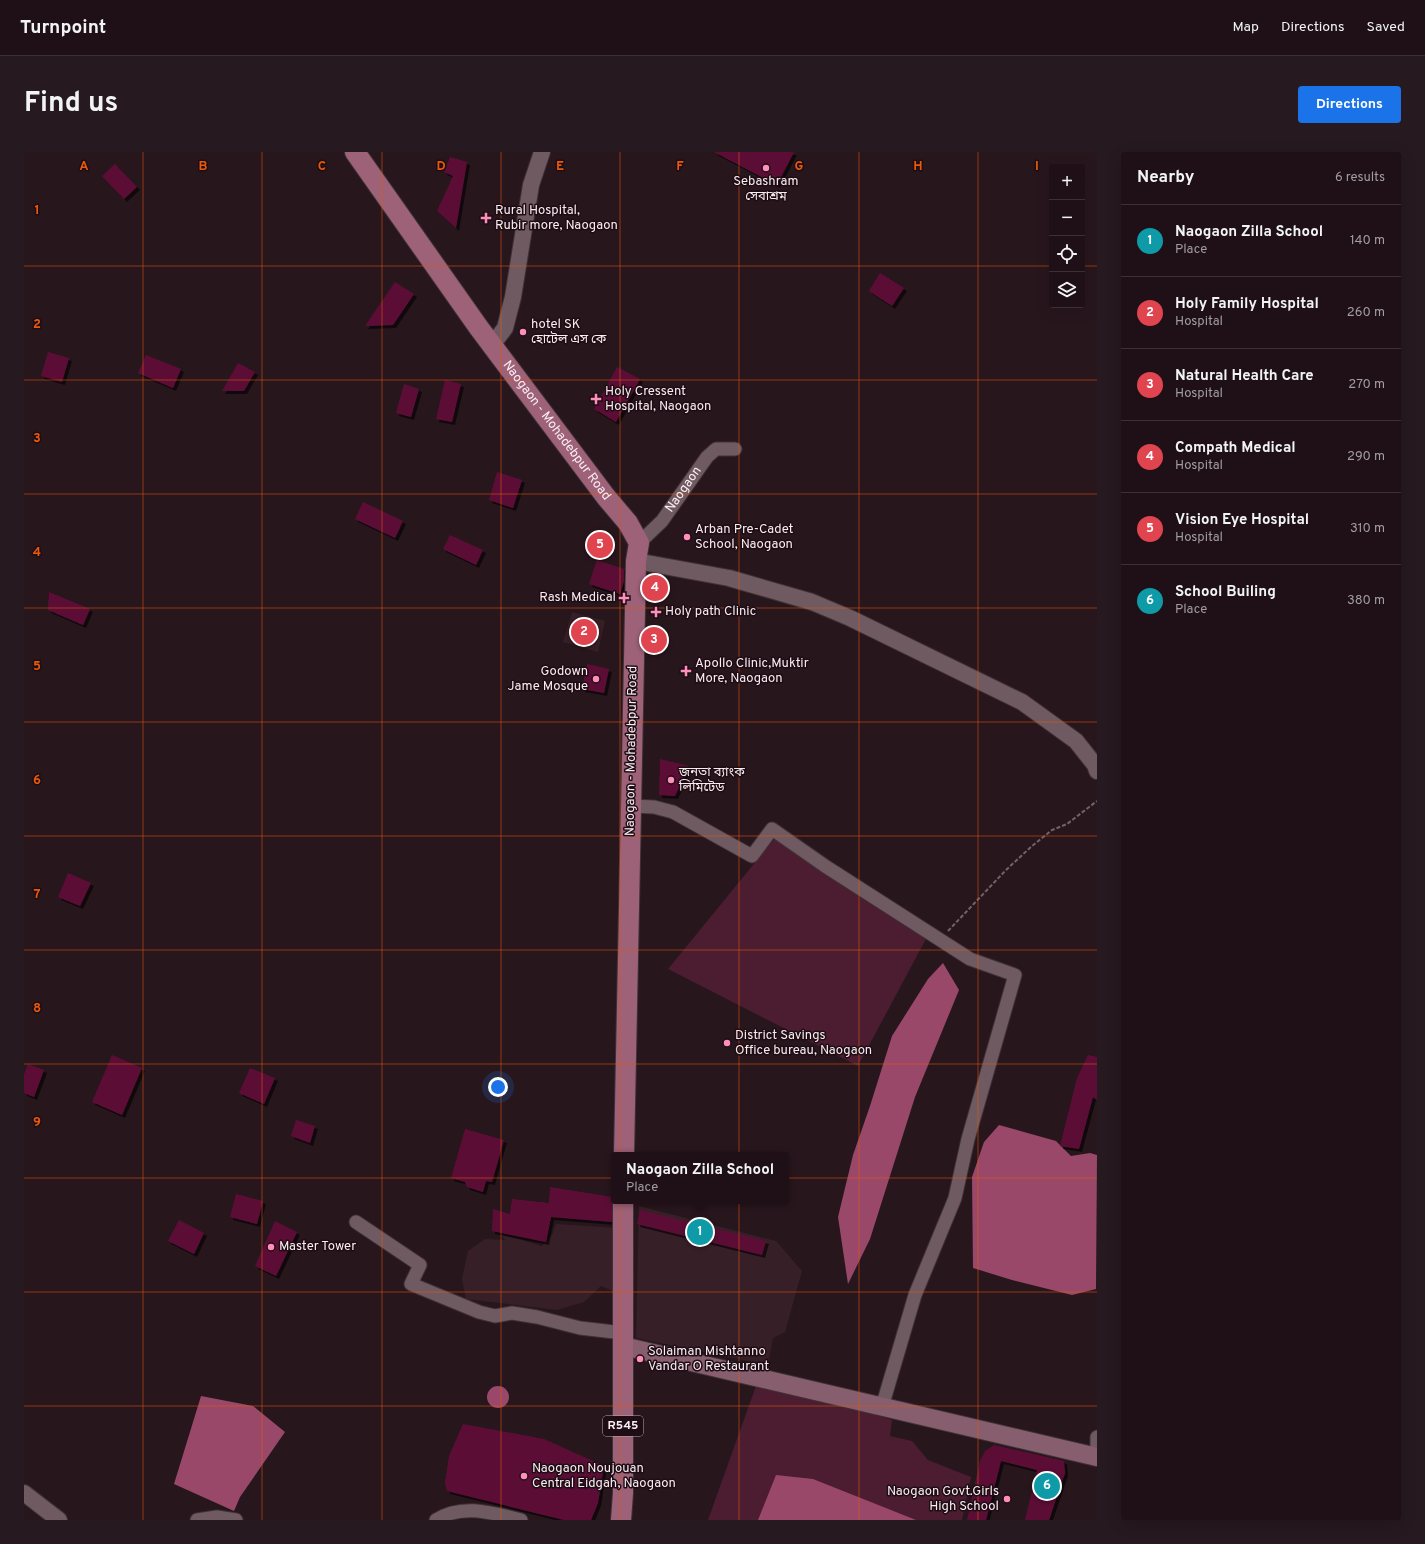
<!DOCTYPE html>
<html lang="en">
<head>
<meta charset="utf-8">
<style>
	body { margin:0; font-family:Overpass,"Noto Sans Bengali",sans-serif; background:#26191f; color:#f1f3f6 }
	.controls { position:absolute; right:12px; top:12px; display:grid; overflow:hidden; border-radius:4px; box-shadow:0 4px 16px #0002 }
	.controls button { width:36px; height:36px; display:grid; place-items:center; padding:0; border:0; border-bottom:1px solid #3c3035; background:#1e1016; color:#f1f3f6; font:20px sans-serif }
	.you { position:absolute; left:474px; top:935px; width:14px; height:14px; margin:-10px; border:3px solid #fff; border-radius:50%; background:#1a73e8; box-shadow:0 0 0 6px #1a73e833 }
	.badge { display:grid; place-items:center; width:26px; height:26px; border-radius:50%; background:#1a73e8; color:#fff; font-size:13px; font-weight:700 }
	.pin { position:absolute; translate:-50% -50%; border:2px solid #fff; box-shadow:0 1px 4px #0006 }
	.popup { position:absolute; left:587px; top:1000px; width:178px; height:52px; box-sizing:border-box; display:grid; place-content:center; border-radius:4px; background:#1e1016; filter:drop-shadow(0 1px 3px #0005); font-size:13px; white-space:nowrap; color:#a19da1 }
	.popup b { font-size:15px; color:#f1f3f6 }
	.popup::after { content:''; position:absolute; left:50%; top:100%; margin-left:-8px; border:8px solid transparent; border-top-color:#1e1016 }
	.list { margin:0; padding:0; list-style:none }
	h2 { display:flex; justify-content:space-between; align-items:center; height:52px; margin:0; padding:0 16px; font-size:17px }
	h2 small { font-size:13px; font-weight:400; color:#a19da1 }
	.list li { display:grid; grid-template-columns:26px 1fr auto; gap:12px; align-items:center; box-sizing:border-box; height:72px; padding:0 16px; border-top:1px solid #3c3035 }
	.list b { display:block; font-size:15px; white-space:nowrap }
	.list p { margin:0; font-size:13px; white-space:nowrap; color:#a19da1 }
	.list em { font-size:13px; font-style:normal; color:#a19da1 }
	.icon { flex:none; width:22px; height:22px; fill:none; stroke:currentColor; stroke-width:2; stroke-linecap:round; stroke-linejoin:round }
	.map { position:relative; flex:none; width:1073px; height:1368px; overflow:hidden; border-radius:4px }
	header { display:flex; align-items:center; gap:24px; box-sizing:border-box; height:56px; padding:0 20px; background:#1e1016; border-bottom:1px solid #3c3035 }
	header strong { font-size:19px }
	nav { display:flex; gap:22px; margin-inline-start:auto; font-size:14px }
	.intro { display:flex; align-items:center; justify-content:space-between; box-sizing:border-box; height:96px; padding:0 24px }
	h1 { margin:0; font-size:28px }
	.button { padding:10px 18px; border-radius:4px; background:#1a73e8; color:#fff; font-size:14px; font-weight:700 }
	main { display:flex; gap:24px; padding:0 24px }
	aside { flex:1; background:#1e1016; border-radius:4px; box-shadow:0 4px 16px #0002 }
	.map>svg:first-child { display:block }
	.built { fill:#371f28 }
	.green { fill:#4c1d31 }
	.water { fill:#99486a }
	.building { fill:#5c0f35; filter:url(#shadow) }
	.lines { fill:none; stroke-linecap:round; stroke-linejoin:round }
	.minor-casing { stroke:#3f3236; stroke-width:15 }
	.tertiary-casing { stroke:#3f3236; stroke-width:18 }
	.secondary-casing { stroke:#3f3236; stroke-width:20 }
	.primary-casing { stroke:#3f3236; stroke-width:22 }
	.path { stroke:#736268; stroke-width:2; stroke-dasharray:4 2; stroke-linecap:butt }
	.minor { stroke:#705a61; stroke-width:13 }
	.tertiary { stroke:#705a61; stroke-width:16 }
	.secondary { stroke:#865e6d; stroke-width:18 }
	.primary { stroke:#9d6178; stroke-width:20 }
	.grid { fill:none; stroke:#e8590c; stroke-width:1; stroke-opacity:0.55 }
	.poi-dot { fill:#ff8eba; stroke:#1e0d14; stroke-width:1.5 }
	.labels { text-anchor:middle; dominant-baseline:central; stroke-width:3; stroke-linejoin:round; paint-order:stroke }
	.shield { fill:#1e0d14; stroke:#b8aaaf; stroke-width:1 }
	.shield-label { font-size:12px; font-weight:bold; fill:#faedf1 }
	.poi-label { font-size:13px; fill:#faedf1; stroke:#1e0d14; text-anchor:start }
	.street-label { font-size:13px; fill:#faedf1; stroke:#1e0d14 }
	.grid-label { font-size:13px; text-anchor:middle; font-weight:bold; fill:#e8590c; stroke:#1e0d14; stroke-width:3; stroke-linejoin:round; paint-order:stroke }
</style>
</head>
<body>
<header>
<strong>Turnpoint</strong>
<nav><a>Map</a><a>Directions</a><a>Saved</a></nav>
</header>
<div class="intro"><h1>Find us</h1><a class="button">Directions</a></div>
<main>
<div class="map">
<svg width="1073" height="1368" viewBox="0 0 1073 1368">
	<defs>
		<filter id="shadow"><feDropShadow dx="3" dy="3" stdDeviation="0" flood-color="#0009"/></filter>
	</defs>
	<rect width="100%" height="100%" fill="#28161d"/>
	<path class="built" d="M548,460L581,469L574,500L539,490Z
		M615,1054L752,1089L778,1119L761,1180L749,1186L744,1213L612,1186Z
		M532,1072L593,1076L591,1140L577,1134L560,1150L533,1158L442,1147L438,1127L444,1099L461,1087L481,1088L476,1082L518,1094L528,1083Z"/>
	<path class="green" d="M751,686L903,785L834,914L644,817Z
		M732,1234L824,1254L868,1268L866,1284L888,1289L904,1308L947,1325L938,1368H684Z"/>
	<path class="water" d="M919,811L935,838L891,945L846,1087L824,1132L814,1065L829,1003L846,954L868,884L904,827Z
		M975,973L1032,989L1047,1004L1066,1001L1073,1003L1072,1137L1048,1143L988,1128L949,1116L948,1025L960,990Z
		M463 1245a11 11 0 1 1 22 0a11 11 0 1 1-22 0Z
		M177,1244L229,1254L261,1280L216,1345L210,1359L150,1332Z
		M752,1323L789,1327L892,1368H734Z"/>
	<path class="building" d="M690,0H770L753,33Z
		M426,5L443,10L432,76L413,59L429,24L420,20Z
		M91,12L113,35L100,47L78,24Z
		M856,121L880,136L868,154L845,139Z
		M371,130L390,142L369,173L341,174Z
		M24,200L45,206L38,230L17,224Z
		M122,203L157,217L149,236L114,221Z
		M214,211L231,220L220,239H198Z
		M593,215L616,227L592,270L570,257Z
		M421,228L437,232L428,270L412,267Z
		M380,232L395,237L387,265L372,261Z
		M473,320L498,328L489,356L465,348Z
		M339,350L379,369L371,386L331,367Z
		M426,383L459,398L452,413L419,397Z
		M573,408L600,417V429L596,442L565,432Z
		M25,440L66,457L59,473L24,458Z
		M563,512L585,517L580,541L558,537Z
		M636,607L665,614L651,644L635,643Z
		M44,721L67,731L56,754L34,745Z
		M88,903L118,916L98,963L68,950Z
		M1064,903L1073,905V948L1069,945L1055,997L1036,994L1053,926Z
		M4,912L20,918L10,945L0,941V922Z
		M226,916L251,926L240,952L215,941Z
		M272,968L291,974L286,991L267,984Z
		M441,977L480,988L468,1030L462,1029L459,1040L443,1035L441,1030L427,1026Z
		M526,1035L588,1045V1070L527,1065L522,1090L468,1079L469,1057L486,1062L488,1047L525,1051Z
		M212,1042L239,1049L233,1072L206,1065Z
		M616,1058L742,1089L738,1103L613,1072Z
		M155,1068L180,1081L170,1102L144,1089Z
		M251,1069L273,1080L252,1124L231,1114Z
		M439,1272L520,1287L580,1314L574,1351L567,1368H540L423,1339L421,1331L425,1304Z
		M970,1293L1040,1309L1041,1321L1025,1368H1001L1013,1318L977,1309L962,1368H943L956,1309L961,1299Z"/>
	<g class="lines">
		<defs>
			<g id="minor">
				<path id="s1" d="M615,391L638,369L683,305L692,297H711"/>
				<path d="M607,654L630,655L649,660L728,704L748,677L801,714L946,807L991,823L944,987L931,1046L891,1143L858,1255"/>
				<path d="M332,1070L396,1113L387,1132L455,1160L471,1164L488,1161L513,1165L556,1176L599,1181"/>
				<path d="M1073,1285V1295"/>
				<path d="M173,1368L193,1365L212,1368"/>
				<path d="M412,1368C438,1351 469,1361 497,1368"/>
			</g>
			<path id="tertiary" d="M468,193L481,176L489,145L507,33L518,0
				M612,409L705,426L788,450L826,466L998,550L1052,589L1071,613L1073,619
				M0,1341L35,1368"/>
			<path id="secondary" d="M599,1194L1073,1305"/>
			<g id="primary">
				<path id="s2" d="M331,0L455,176L582,345L604,371L615,391L612,409L600,1003"/>
				<path d="M597,1368L599,1341V1049"/>
			</g>
		</defs>
		<use href="#minor" class="minor-casing"/>
		<use href="#tertiary" class="tertiary-casing"/>
		<use href="#secondary" class="secondary-casing"/>
		<use href="#primary" class="primary-casing"/>
		<path class="path" d="M924,779L982,718L1008,694L1028,678L1043,672L1073,649"/>
		<use href="#minor" class="minor"/>
		<use href="#tertiary" class="tertiary"/>
		<use href="#secondary" class="secondary"/>
		<use href="#primary" class="primary"/>
	</g>
	<path class="grid" d="M119,0V1368M238,0V1368M358,0V1368M477,0V1368M596,0V1368M715,0V1368M835,0V1368M954,0V1368M0,114H1028M1058,114H1073M0,228H1073M0,342H1073M0,456H1073M0,570H1073M0,684H1073M0,798H1073M0,912H1073M0,1026H1073M0,1140H1073M0,1254H1073"/>
	<g class="poi-dot">
		<circle cx="742" cy="16" r="4"/>
		<path d="M460 60h4v4h4v4h-4v4h-4v-4h-4v-4h4z"/>
		<circle cx="499" cy="180" r="4"/>
		<path d="M570 241h4v4h4v4h-4v4h-4v-4h-4v-4h4z"/>
		<circle cx="663" cy="385" r="4"/>
		<path d="M598 440h4v4h4v4h-4v4h-4v-4h-4v-4h4z"/>
		<path d="M630 454h4v4h4v4h-4v4h-4v-4h-4v-4h4z"/>
		<path d="M660 513h4v4h4v4h-4v4h-4v-4h-4v-4h4z"/>
		<circle cx="572" cy="527" r="4"/>
		<circle cx="647" cy="628" r="4"/>
		<circle cx="703" cy="891" r="4"/>
		<circle cx="247" cy="1095" r="4"/>
		<circle cx="616" cy="1207" r="4"/>
		<circle cx="500" cy="1324" r="4"/>
		<circle cx="983" cy="1347" r="4"/>
	</g>
	<g class="labels">
		<rect class="shield" x="579" y="1264" width="40" height="20" rx="3"/>
		<g class="shield-label">
			<text x="599" y="1274">R545</text>
		</g>
		<g class="poi-label">
			<text x="742" y="30" text-anchor="middle">Sebashram<tspan x="742" dy="15">সেবাশ্রম</tspan></text>
			<text x="471" y="59">Rural Hospital,<tspan x="471" dy="15">Rubir more, Naogaon</tspan></text>
			<text x="507" y="173">hotel SK<tspan x="507" dy="15">হোটেল এস কে</tspan></text>
			<text x="581" y="240">Holy Cressent<tspan x="581" dy="15">Hospital, Naogaon</tspan></text>
			<text x="671" y="378">Arban Pre-Cadet<tspan x="671" dy="15">School, Naogaon</tspan></text>
			<text x="592" y="446" text-anchor="end">Rash Medical</text>
			<text x="641" y="460">Holy path Clinic</text>
			<text x="671" y="512">Apollo Clinic,Muktir<tspan x="671" dy="15">More, Naogaon</tspan></text>
			<text x="564" y="520" text-anchor="end">Godown<tspan x="564" dy="15">Jame Mosque</tspan></text>
			<text x="655" y="621">জনতা ব্যাংক<tspan x="655" dy="15">লিমিটেড</tspan></text>
			<text x="711" y="884">District Savings<tspan x="711" dy="15">Office bureau, Naogaon</tspan></text>
			<text x="255" y="1095">Master Tower</text>
			<text x="624" y="1200">Solaiman Mishtanno<tspan x="624" dy="15">Vandar O Restaurant</tspan></text>
			<text x="508" y="1317">Naogaon Noujouan<tspan x="508" dy="15">Central Eidgah, Naogaon</tspan></text>
			<text x="975" y="1340" text-anchor="end">Naogaon Govt.Girls<tspan x="975" dy="15">High School</tspan></text>
		</g>
		<g class="street-label">
			<text stroke="none"><textPath href="#s2" startOffset="344">Naogaon - Mohadebpur Road</textPath></text>
			<text stroke="none"><textPath href="#s1" startOffset="70">Naogaon</textPath></text>
			<text transform="translate(608 599) rotate(-89)">Naogaon - Mohadebpur Road</text>
		</g>
	</g>
	<g class="grid-label">
		<text x="60" y="18">A</text>
		<text x="179" y="18">B</text>
		<text x="298" y="18">C</text>
		<text x="417" y="18">D</text>
		<text x="536" y="18">E</text>
		<text x="656" y="18">F</text>
		<text x="775" y="18">G</text>
		<text x="894" y="18">H</text>
		<text x="1013" y="18">I</text>
		<text x="13" y="62">1</text>
		<text x="13" y="176">2</text>
		<text x="13" y="290">3</text>
		<text x="13" y="404">4</text>
		<text x="13" y="518">5</text>
		<text x="13" y="632">6</text>
		<text x="13" y="746">7</text>
		<text x="13" y="860">8</text>
		<text x="13" y="974">9</text>
	</g>
</svg>
<div class="controls">
<button>+</button>
<button>−</button>
<button><svg class="icon" aria-label="locate" viewBox="0 0 24 24"><circle cx="12" cy="12" r="6"/><path d="M12 2v4M12 18v4M2 12h4M18 12h4"/></svg></button>
<button><svg class="icon" aria-label="layers" viewBox="0 0 24 24"><path d="M12 4l9 5-9 5-9-5zM3 14l9 5 9-5"/></svg></button>
</div>
<div class="you"></div>
<div class="pin badge" style="left:676px;top:1080px;background:#0f9aa8">1</div>
<div class="popup"><b>Naogaon Zilla School</b>Place</div>
<div class="pin badge" style="left:560px;top:480px;background:#e0444e">2</div>
<div class="pin badge" style="left:630px;top:488px;background:#e0444e">3</div>
<div class="pin badge" style="left:631px;top:436px;background:#e0444e">4</div>
<div class="pin badge" style="left:576px;top:393px;background:#e0444e">5</div>
<div class="pin badge" style="left:1023px;top:1334px;background:#0f9aa8">6</div>
</div>
<aside>
<h2>Nearby<small>6 results</small></h2>
<ul class="list">
<li><span class="badge" style="background:#0f9aa8">1</span><div><b>Naogaon Zilla School</b><p>Place</p></div><em>140 m</em></li>
<li><span class="badge" style="background:#e0444e">2</span><div><b>Holy Family Hospital</b><p>Hospital</p></div><em>260 m</em></li>
<li><span class="badge" style="background:#e0444e">3</span><div><b>Natural Health Care</b><p>Hospital</p></div><em>270 m</em></li>
<li><span class="badge" style="background:#e0444e">4</span><div><b>Compath Medical</b><p>Hospital</p></div><em>290 m</em></li>
<li><span class="badge" style="background:#e0444e">5</span><div><b>Vision Eye Hospital</b><p>Hospital</p></div><em>310 m</em></li>
<li><span class="badge" style="background:#0f9aa8">6</span><div><b>School Builing</b><p>Place</p></div><em>380 m</em></li>
</ul>
</aside>
</main>
</body>
</html>
